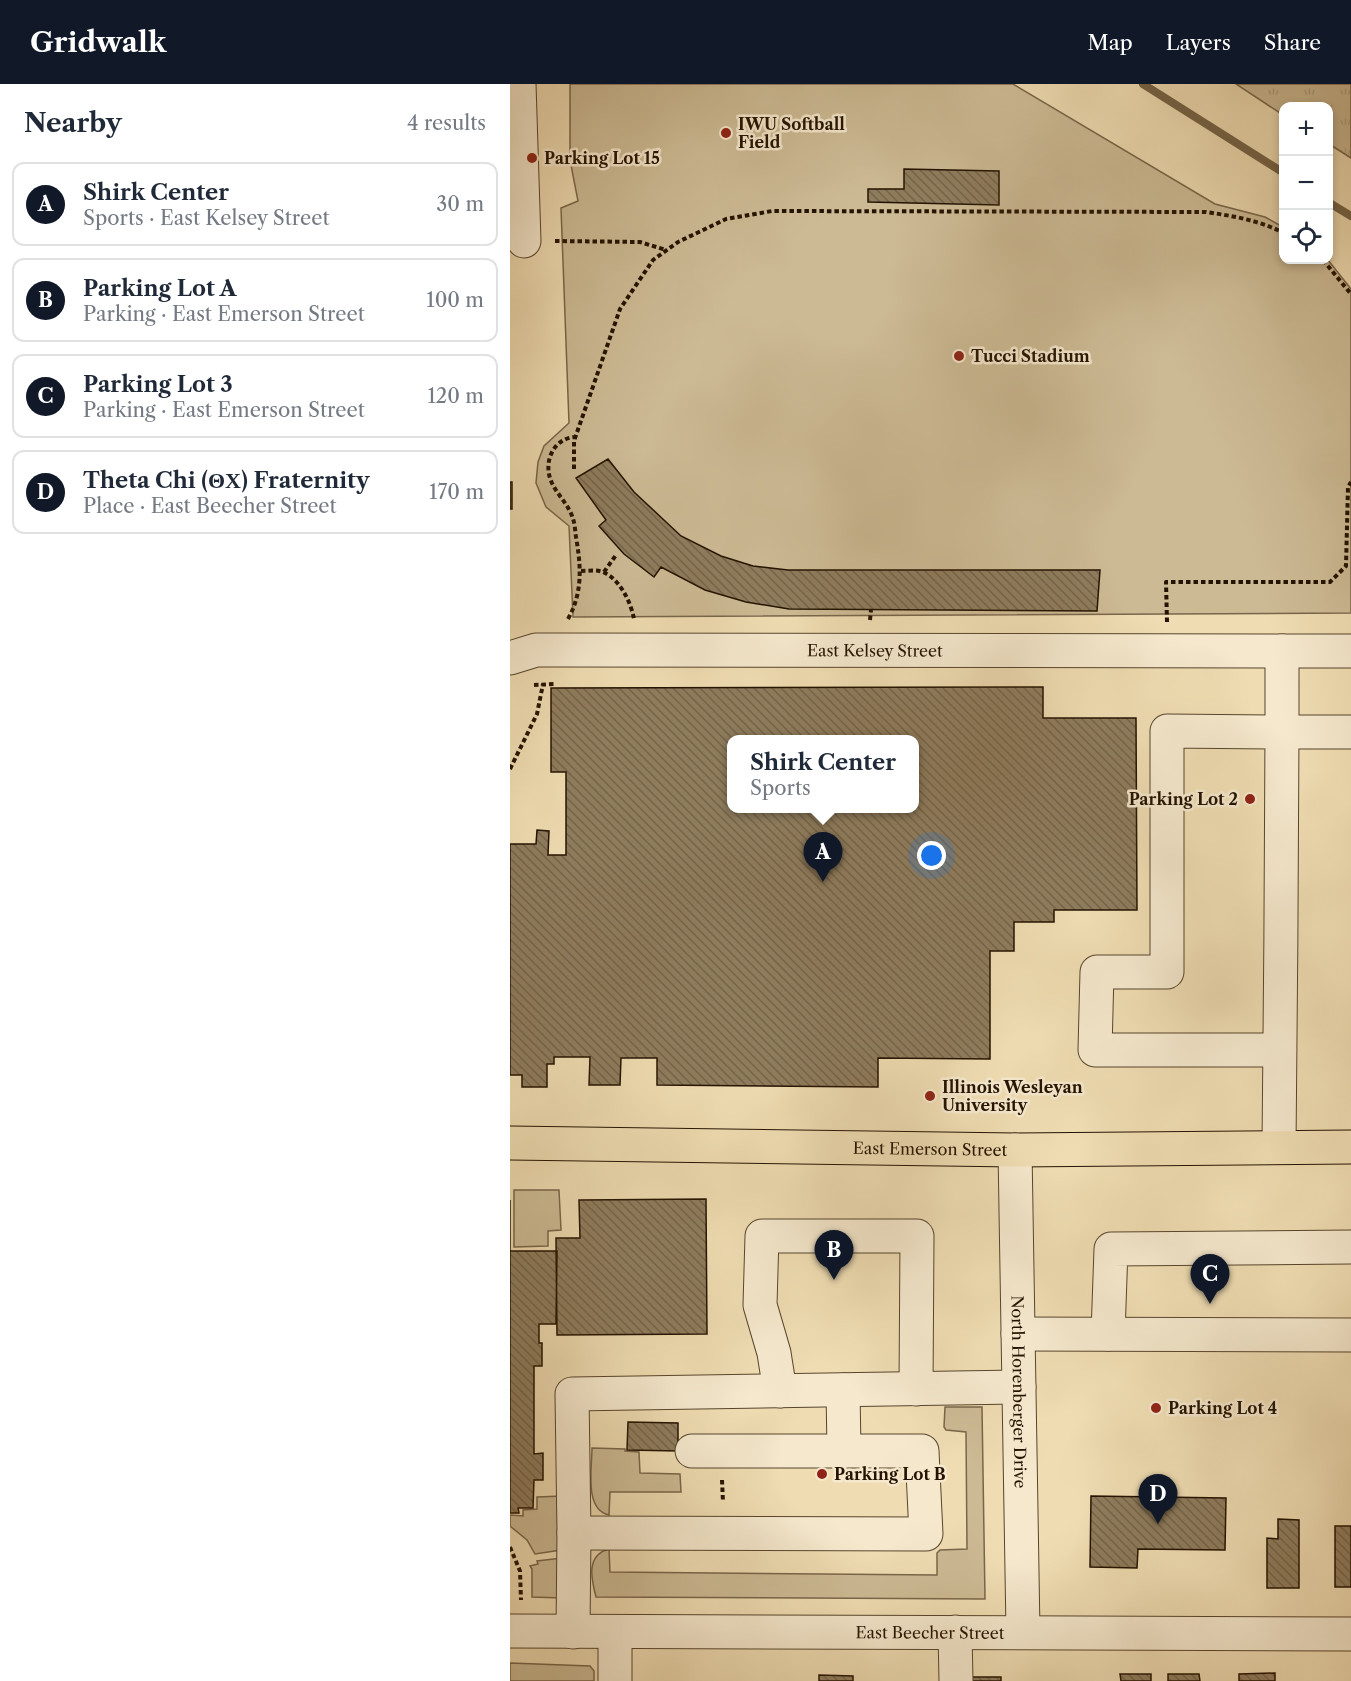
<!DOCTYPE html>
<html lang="en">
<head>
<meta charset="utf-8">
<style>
	body { margin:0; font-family:"Libre Caslon Text",serif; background:#f6f6f7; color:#1f2937 }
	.controls { position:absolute; right:18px; top:18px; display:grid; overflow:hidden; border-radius:12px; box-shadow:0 3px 9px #0003 }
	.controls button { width:54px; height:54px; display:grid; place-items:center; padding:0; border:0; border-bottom:2px solid #e0e1e3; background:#fff; color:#1f2937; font:30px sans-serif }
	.you { position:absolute; left:422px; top:772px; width:21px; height:21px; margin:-15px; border:4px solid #fff; border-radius:50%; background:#1a73e8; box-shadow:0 0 0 9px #1a73e833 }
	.badge { display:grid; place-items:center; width:39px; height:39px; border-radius:50%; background:#111827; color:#fff; font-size:20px; font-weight:700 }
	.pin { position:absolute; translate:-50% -50px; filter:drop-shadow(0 2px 3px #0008) }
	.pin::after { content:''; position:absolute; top:32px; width:21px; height:18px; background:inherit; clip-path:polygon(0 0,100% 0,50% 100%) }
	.popup { position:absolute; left:217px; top:651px; width:192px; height:78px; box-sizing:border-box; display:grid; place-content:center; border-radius:12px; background:#fff; filter:drop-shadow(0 2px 4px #0005); font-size:20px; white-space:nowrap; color:#747a83 }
	.popup b { font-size:22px; color:#1f2937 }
	.popup::after { content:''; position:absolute; left:50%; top:100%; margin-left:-12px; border:12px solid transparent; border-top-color:#fff }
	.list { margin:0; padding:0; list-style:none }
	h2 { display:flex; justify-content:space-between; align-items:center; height:78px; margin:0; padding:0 24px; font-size:26px }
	h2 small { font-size:20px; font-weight:400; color:#747a83 }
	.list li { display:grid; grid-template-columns:39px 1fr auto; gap:18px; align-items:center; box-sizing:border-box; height:84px; margin:0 12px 12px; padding:0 12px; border:2px solid #e0e1e3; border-radius:12px }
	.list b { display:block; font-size:22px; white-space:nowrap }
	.list p { margin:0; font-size:20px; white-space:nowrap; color:#747a83 }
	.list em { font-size:20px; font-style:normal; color:#747a83 }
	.icon { flex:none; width:33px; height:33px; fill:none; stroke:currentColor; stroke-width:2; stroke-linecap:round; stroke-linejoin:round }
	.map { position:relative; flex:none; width:841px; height:1597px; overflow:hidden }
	header { display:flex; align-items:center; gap:36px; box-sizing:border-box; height:84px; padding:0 30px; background:#111827; color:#fff }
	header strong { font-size:28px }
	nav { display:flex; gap:33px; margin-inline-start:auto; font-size:21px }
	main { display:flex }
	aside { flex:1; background:#fff }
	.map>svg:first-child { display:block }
	.grass { fill:#ccba94; stroke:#78664a; stroke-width:1.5 }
	.park { fill:url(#park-tufts); stroke:#78664a; stroke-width:1.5 }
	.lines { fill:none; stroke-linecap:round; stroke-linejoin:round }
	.stream { stroke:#746346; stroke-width:8 }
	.building { fill:url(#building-back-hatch); stroke:#241300; stroke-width:1.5; fill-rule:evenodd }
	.minor-casing { stroke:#57452c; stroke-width:35 }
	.major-casing { stroke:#241300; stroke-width:35 }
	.path { stroke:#241300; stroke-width:4; stroke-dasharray:4.5 3; stroke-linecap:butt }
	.minor { stroke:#f5e8cd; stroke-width:33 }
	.major { stroke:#efdcb2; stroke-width:33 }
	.poi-dot { fill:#8f2418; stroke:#f5e8cd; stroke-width:2 }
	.labels { text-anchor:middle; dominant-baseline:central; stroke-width:5; stroke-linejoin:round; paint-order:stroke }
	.poi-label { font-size:16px; font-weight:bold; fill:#241300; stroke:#f5e8cd; text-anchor:start }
	.street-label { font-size:16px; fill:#241300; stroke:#f5e8cd }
</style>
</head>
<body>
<header>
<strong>Gridwalk</strong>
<nav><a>Map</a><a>Layers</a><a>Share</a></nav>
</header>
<main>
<aside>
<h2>Nearby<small>4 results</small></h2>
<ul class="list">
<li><span class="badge">A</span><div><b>Shirk Center</b><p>Sports · East Kelsey Street</p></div><em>30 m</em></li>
<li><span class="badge">B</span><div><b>Parking Lot A</b><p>Parking · East Emerson Street</p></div><em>100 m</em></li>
<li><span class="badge">C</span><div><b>Parking Lot 3</b><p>Parking · East Emerson Street</p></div><em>120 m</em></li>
<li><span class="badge">D</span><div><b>Theta Chi (ΘΧ) Fraternity</b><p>Place · East Beecher Street</p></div><em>170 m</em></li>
</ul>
</aside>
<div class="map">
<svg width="841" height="1597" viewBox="0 0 841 1597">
	<defs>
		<pattern id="park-tufts" width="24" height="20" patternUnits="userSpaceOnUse" patternTransform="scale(1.5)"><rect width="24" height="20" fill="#ccba94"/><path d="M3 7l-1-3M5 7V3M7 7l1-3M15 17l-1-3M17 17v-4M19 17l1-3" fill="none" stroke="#af9f7e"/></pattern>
		<pattern id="building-back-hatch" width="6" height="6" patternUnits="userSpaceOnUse" patternTransform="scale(1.5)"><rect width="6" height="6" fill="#8e7c5d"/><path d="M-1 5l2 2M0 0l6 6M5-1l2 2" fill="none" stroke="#74644a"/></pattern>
	</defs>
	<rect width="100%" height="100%" fill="#efdcb2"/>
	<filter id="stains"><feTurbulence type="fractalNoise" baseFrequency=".00333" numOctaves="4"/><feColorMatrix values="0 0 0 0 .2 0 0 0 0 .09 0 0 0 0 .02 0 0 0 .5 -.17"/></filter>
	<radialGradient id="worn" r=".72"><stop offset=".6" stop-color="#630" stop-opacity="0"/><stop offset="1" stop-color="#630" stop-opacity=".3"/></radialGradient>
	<path class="grass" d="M60,0H503L705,120L755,133L773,143L774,176H818L841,205V529L63,533L59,442L36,423L26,399L28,378L34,362L59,339L51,124L68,117L60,76Z
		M4,1106H49L51,1146L38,1147V1162L4,1163Z
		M435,1323H472L475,1515L86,1513C81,1494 76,1471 99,1465L100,1488L427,1491V1469L430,1466L457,1465L456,1348L436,1346L434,1343Z
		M82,1364L115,1365V1367L129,1368L130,1389L170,1390L171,1408H100L99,1431C74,1426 82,1384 82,1364Z
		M52,1412L51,1466L25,1470L17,1456L0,1442V1431L13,1432V1426L27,1425V1413Z
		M52,1474V1514L22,1513V1485L20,1482L28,1480L27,1477Z
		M0,1579L80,1582L84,1587V1597H0Z"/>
	<path class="park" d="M726,0H841V74L819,60L818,22H774L773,31Z"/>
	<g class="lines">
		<path class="stream" d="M633,0L774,89
			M818,118L841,132"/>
	</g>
	<path class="building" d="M394,85L489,87V121L358,118V105H394Z
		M98,375L124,408L171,452L211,472L243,482L278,486H590L587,527L279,525L236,518L195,506L151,483L144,493L114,470L89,442L96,436L66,394Z
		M0,398H2V425H0Z
		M533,603V634H626L627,826H544V838H504V867H480V975L368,974V1003L147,1001V974H111L110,1001H79L80,973H44V980H37V1003H12V991H0V760H26L27,746L39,747L38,771H56V688H41V604ZM222,656H404V724H222Z
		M196,1115L197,1250L47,1251L46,1154H70L69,1116Z
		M0,1116V1167H47L46,1240H29V1259H32V1282H24V1370L33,1369V1396H24L23,1424H8L9,1429H0Z
		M118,1338L168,1339V1367L117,1366Z
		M581,1412L716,1414L715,1466L628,1465L627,1484L580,1483Z
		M768,1435L789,1436V1504H757V1454L768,1455Z
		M825,1442H841V1503H825Z
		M765,1589V1597H729V1590Z
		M610,1590H641V1597H611Z
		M658,1590H689L690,1597H658Z
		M309,1591L343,1592V1597H309Z
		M457,1593H491V1597H457Z"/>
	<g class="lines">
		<defs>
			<g id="minor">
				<path d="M9,0L14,157"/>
				<path d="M772,567V648H841"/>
				<path id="s1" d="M0,574L26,566H44L841,567"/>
				<path d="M769,1063C771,925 771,786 772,648L657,647V888H587L585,966H770"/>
				<path id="s2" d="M505,1066L513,1548"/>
				<path d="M508,1250L841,1251"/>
				<path d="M598,1250L601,1165L841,1163"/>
				<path d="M333,1306L334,1367"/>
				<path d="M270,1307L264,1269L250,1221L252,1152H407L406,1305"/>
				<path d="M64,1449L416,1450L412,1367H182"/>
				<path id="s3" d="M0,1547L841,1550"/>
				<path d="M63,1548L64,1449L62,1310L509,1303"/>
				<path d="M105,1548V1597"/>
				<path d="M445,1548L446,1597"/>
			</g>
			<g id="major">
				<path id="s4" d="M0,1059L505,1066L841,1063"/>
			</g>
		</defs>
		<use href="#minor" class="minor-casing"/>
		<use href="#major" class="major-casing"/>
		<path class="path" d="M45,157L130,158L156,166
			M813,176L841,210
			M64,385V357L110,225L143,176L168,158L216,135L262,127L696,128C723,132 748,136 774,149
			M71,487C79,487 88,485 95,489C111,497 121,519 124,535
			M94,488L106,471
			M58,535C73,508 71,482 66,453C65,447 65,440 63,435C59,420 44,408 40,394C34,375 45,354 65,353
			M360,536L361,526
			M657,538L656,498H820L836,482L838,403L841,398
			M24,601L44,600
			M0,685L27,630L33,600
			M212,1396L213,1418
			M0,1463L10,1487L11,1516"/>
		<use href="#minor" class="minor"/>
		<use href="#major" class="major"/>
	</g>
	<g class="poi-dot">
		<circle cx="216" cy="49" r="6"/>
		<circle cx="22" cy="74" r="6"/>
		<circle cx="449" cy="272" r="6"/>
		<circle cx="740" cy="715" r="6"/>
		<circle cx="420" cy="1012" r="6"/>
		<circle cx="646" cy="1324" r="6"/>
		<circle cx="312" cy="1390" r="6"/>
	</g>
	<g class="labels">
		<g class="poi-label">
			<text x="228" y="40">IWU Softball<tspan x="228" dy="18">Field</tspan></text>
			<text x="34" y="74">Parking Lot 15</text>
			<text x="461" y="272">Tucci Stadium</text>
			<text x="728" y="715" text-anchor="end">Parking Lot 2</text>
			<text x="432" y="1003">Illinois Wesleyan<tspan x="432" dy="18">University</tspan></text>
			<text x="658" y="1324">Parking Lot 4</text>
			<text x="324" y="1390">Parking Lot B</text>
		</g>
		<g class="street-label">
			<text stroke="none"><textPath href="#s1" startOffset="366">East Kelsey Street</textPath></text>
			<text stroke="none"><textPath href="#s4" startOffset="420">East Emerson Street</textPath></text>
			<text stroke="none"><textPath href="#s2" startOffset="242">North Horenberger Drive</textPath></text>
			<text stroke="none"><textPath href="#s3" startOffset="420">East Beecher Street</textPath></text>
		</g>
	</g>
	<rect width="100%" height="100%" filter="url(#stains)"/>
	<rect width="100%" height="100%" fill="url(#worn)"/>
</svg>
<div class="controls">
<button>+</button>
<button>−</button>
<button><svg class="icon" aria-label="locate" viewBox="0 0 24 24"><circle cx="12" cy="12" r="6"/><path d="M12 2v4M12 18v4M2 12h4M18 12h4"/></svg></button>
</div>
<div class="you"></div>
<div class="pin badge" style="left:313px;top:798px">A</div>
<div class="popup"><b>Shirk Center</b>Sports</div>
<div class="pin badge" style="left:324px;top:1196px">B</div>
<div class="pin badge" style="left:700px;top:1220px">C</div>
<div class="pin badge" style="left:648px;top:1440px">D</div>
</div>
</main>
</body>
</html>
